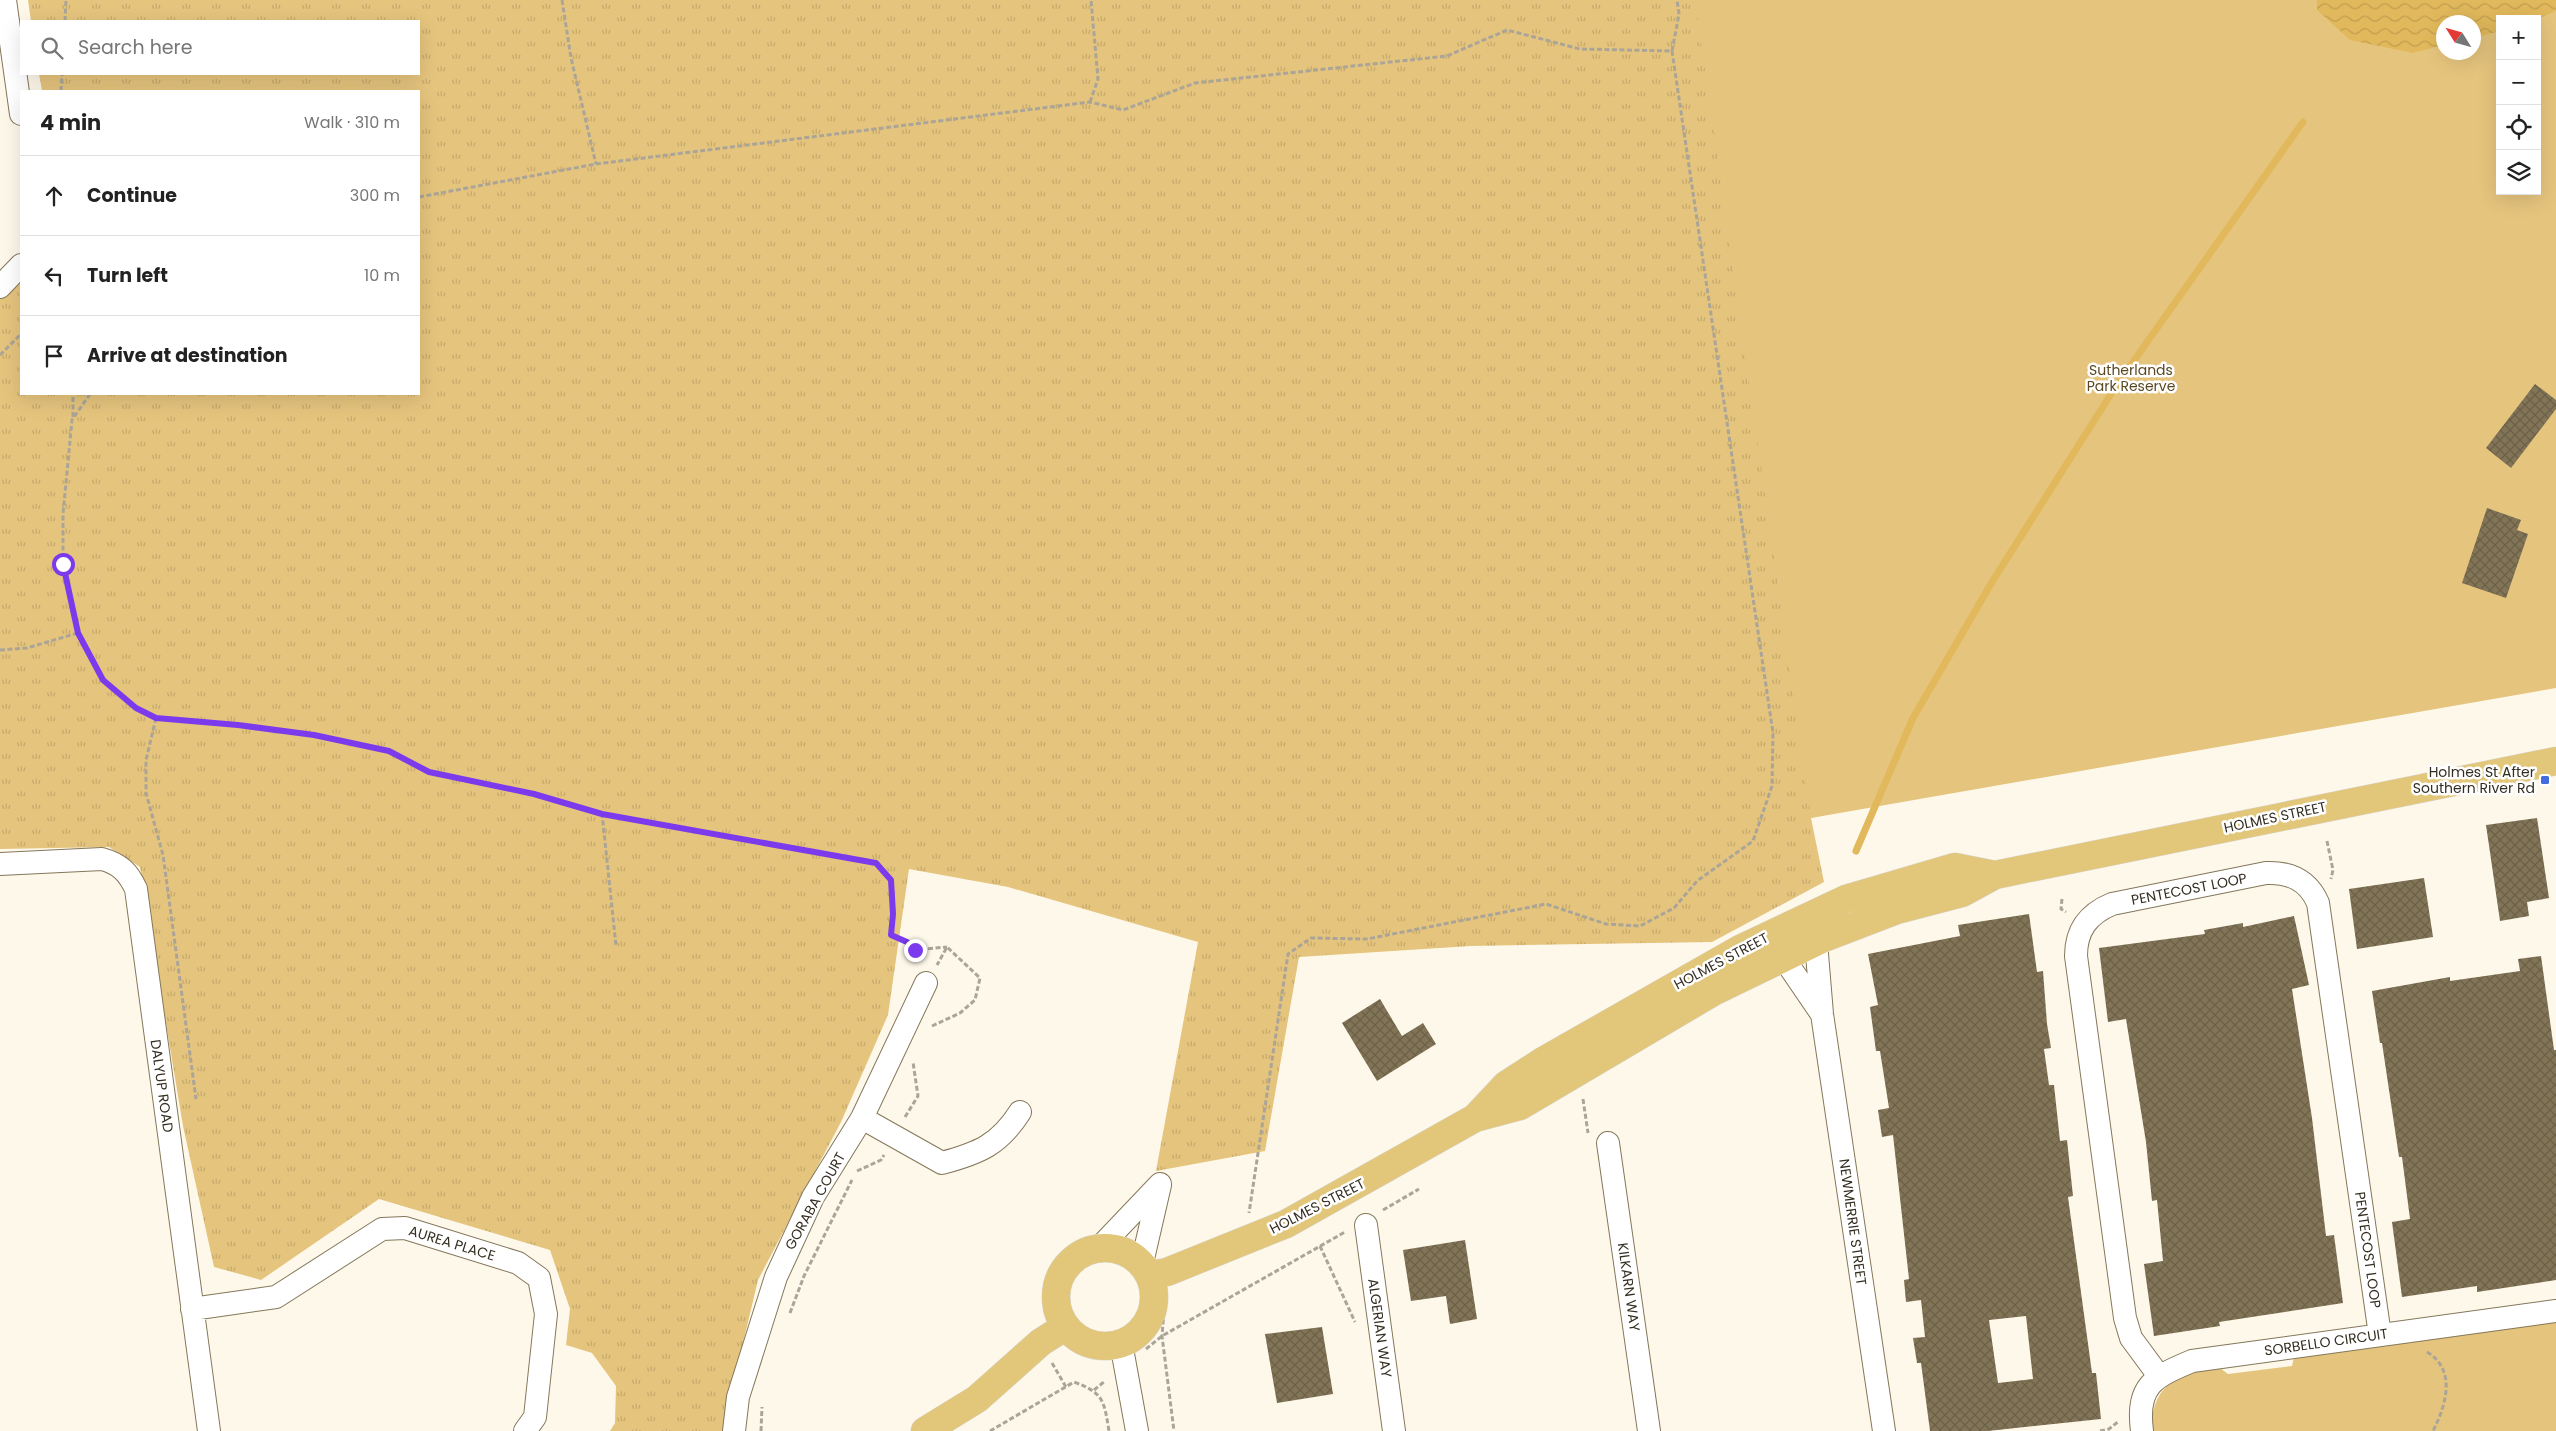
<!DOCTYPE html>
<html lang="en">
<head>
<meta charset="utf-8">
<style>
	body { margin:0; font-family:Poppins,sans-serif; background:#f6f6f6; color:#222 }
	.controls { position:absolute; right:15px; top:15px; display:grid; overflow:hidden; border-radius:0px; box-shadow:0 5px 20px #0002 }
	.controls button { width:45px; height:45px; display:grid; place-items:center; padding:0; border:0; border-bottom:1px solid #e0e0e0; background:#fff; color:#222; font:25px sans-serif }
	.compass { position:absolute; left:2436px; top:15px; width:45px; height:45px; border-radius:50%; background:#fff; box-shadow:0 5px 20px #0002; rotate:307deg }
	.stop { position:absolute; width:15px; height:15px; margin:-11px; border:4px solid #7c3aed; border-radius:50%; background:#fff }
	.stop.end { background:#7c3aed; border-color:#fff; box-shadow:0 1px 5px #0008 }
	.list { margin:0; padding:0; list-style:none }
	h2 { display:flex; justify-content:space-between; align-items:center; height:65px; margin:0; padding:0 20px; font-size:21px }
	h2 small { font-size:16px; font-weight:400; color:#767676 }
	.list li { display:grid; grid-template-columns:32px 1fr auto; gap:15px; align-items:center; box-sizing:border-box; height:80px; padding:0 20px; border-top:1px solid #e0e0e0 }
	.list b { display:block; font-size:19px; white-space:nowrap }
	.list em { font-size:16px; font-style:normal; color:#767676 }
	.icon { flex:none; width:28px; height:28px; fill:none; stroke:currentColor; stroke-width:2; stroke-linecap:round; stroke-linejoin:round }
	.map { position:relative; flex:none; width:2556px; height:1431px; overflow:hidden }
	.search { position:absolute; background:#fff; box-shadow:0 5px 20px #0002; left:20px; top:20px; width:400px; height:55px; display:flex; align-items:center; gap:12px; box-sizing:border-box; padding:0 18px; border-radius:0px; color:#767676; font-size:19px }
	.panel { position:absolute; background:#fff; box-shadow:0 5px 20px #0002; left:20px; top:90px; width:400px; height:305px; border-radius:0px }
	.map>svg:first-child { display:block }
	.grass { fill:url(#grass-tufts); fill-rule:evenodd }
	.park { fill:#e5c47d; fill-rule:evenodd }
	.water { fill:url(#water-waves) }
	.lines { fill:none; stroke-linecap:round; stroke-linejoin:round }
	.stream { stroke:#e1b85b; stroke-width:7 }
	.building { fill:url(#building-cross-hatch); fill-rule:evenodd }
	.minor-casing { stroke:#84775a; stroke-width:24 }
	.major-casing { stroke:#dad9d7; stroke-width:29 }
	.path { stroke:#aba598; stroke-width:3; stroke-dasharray:5 2.5; stroke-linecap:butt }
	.minor { stroke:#fff; stroke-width:22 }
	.major { stroke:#e2c67a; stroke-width:28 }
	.route { stroke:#7c3aed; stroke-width:6 }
	.poi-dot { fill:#426cdd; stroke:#fff; stroke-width:2 }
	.labels { text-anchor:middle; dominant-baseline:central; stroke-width:5; stroke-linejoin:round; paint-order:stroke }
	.park-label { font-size:14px; fill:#5a4821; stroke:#fff }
	.poi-label { font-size:14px; fill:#342e22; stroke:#fff; text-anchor:end }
	.street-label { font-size:14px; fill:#342e22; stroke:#fff }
</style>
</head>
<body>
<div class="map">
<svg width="2556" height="1431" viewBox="0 0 2556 1431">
	<defs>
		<pattern id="grass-tufts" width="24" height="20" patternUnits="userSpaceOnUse" patternTransform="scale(1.25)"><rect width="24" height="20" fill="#e5c47d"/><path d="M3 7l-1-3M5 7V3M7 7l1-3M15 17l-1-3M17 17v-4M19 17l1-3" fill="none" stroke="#c5a96c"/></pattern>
		<pattern id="water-waves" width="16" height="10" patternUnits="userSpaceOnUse" patternTransform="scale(1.25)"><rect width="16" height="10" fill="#e1b85b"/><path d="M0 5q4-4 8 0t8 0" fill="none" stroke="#c29e4f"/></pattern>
		<pattern id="building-cross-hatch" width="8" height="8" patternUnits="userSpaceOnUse" patternTransform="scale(1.25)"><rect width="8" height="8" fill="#827457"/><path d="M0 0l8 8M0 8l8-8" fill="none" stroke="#6b6048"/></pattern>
	</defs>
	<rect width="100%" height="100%" fill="#fef8eb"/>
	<path class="grass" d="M28,0H2556L2537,19H2500V60L1861,806L1811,818L1824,882L1712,942L1471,946L1299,957L1265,1151L1156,1171L1198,942L1008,887L909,869L888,1015L841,1122L758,1280L722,1431H610L615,1423L616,1386L592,1353L566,1345L570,1309L550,1250L379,1199L261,1280L214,1267L183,1126L140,867L109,847L0,849V294L21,270V394H419V91H42L39,74H419V21H31ZM2444,22H2474V52H2444Z"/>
	<path class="park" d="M1695,0H2556V688L1811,818ZM2500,19H2537V191H2500ZM2444,22H2474V52H2444Z
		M2556,1321V1431H2152C2150,1384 2180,1372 2220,1368L2228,1374L2292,1366L2294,1357Z"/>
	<path class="water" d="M2317,0H2556V11L2537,19H2500V31L2474,38V22H2444L2443,45L2413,53L2350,40L2317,10Z"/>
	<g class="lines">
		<path class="stream" d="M1856,851L1913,718L1992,582L2116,386L2303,122"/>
	</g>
	<path class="building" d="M2535,384L2556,400V409L2511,468L2486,448Z
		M2487,508L2521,520L2517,530L2528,534L2506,598L2462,583Z
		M2537,818L2549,898L2527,902L2529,916L2500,921L2486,825Z
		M2424,878L2433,937L2357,949L2349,889Z
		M2029,914L2037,972L2043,971L2047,1024L2051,1048L2044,1049L2049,1085H2054L2060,1141L2067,1140L2073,1196L2068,1197L2092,1373H2096L2101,1419L1988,1431H1930L1921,1363H1917L1913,1338L1925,1337L1921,1300L1906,1302L1904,1280L1909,1279L1893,1135L1882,1137L1878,1110L1889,1108L1880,1051H1876L1870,1007L1878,1005L1868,954L1960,936L1958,925ZM2026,1316L2033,1379L1998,1383L1989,1320Z
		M2294,916L2309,985L2292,989L2312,1118L2326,1236L2334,1235L2343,1303L2219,1322L2220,1326L2154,1336L2144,1264L2163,1261L2157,1200L2152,1201L2146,1142L2126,1019L2108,1022L2099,948L2205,934L2204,930L2243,923V927Z
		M2541,956L2554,1050H2556V1280L2477,1292V1286L2402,1297L2392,1222L2410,1219L2402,1157H2399L2382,1043H2380L2372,991L2450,977V981L2520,971L2518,959Z
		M1380,999L1402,1036L1423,1023L1436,1044L1377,1081L1342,1023Z
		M1465,1240L1477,1319L1450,1324L1446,1296L1411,1301L1403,1250Z
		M1322,1327L1333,1394L1277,1403L1265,1334Z"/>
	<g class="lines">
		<defs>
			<path id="minor" d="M5,0L21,114
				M0,287L21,265
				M0,864L102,859C120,864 128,872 136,889L209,1431
				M1811,928L1816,942L1822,1014L1884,1431
				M1774,944L1821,1013
				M862,1118L942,1163C979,1153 999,1145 1020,1112
				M1608,1143L1649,1431
				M1366,1225L1394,1431
				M1100,1247L1160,1184
				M1142,1263L1160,1185
				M192,1309L276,1297L382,1229L405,1228L518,1263L539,1278L546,1314L535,1417L525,1431
				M1121,1343L1137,1431
				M2159,1376L2131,1338L2125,1318L2076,956C2076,930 2088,914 2112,904L2266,873C2290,872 2308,880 2318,903L2380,1335
				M734,1431L738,1397L776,1277L813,1197L862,1118L926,983
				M2142,1431C2136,1385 2154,1377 2192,1361L2556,1311"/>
			<path id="major" d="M1475,1118L1506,1085L1543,1061L1740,949L1846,899L1955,867L1995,875
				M1056 1297a49 49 0 1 1 98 0a49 49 0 1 1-98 0Z
				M1150,1275L1167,1272L1286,1224L1475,1118L1520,1106L1713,992L1824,938L1897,910L1962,893L1995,875L2556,761
				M925,1431L977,1399L1041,1342L1065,1327"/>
		</defs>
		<use href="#minor" class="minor-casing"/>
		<use href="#major" class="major-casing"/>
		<path class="path" d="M562,0L571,58L596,164
			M65,21L66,0
			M1672,51L1679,14L1677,0
			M61,91L62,74
			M1090,102L1098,79L1091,0
			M419,197L596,164L1090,102L1123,110L1195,83L1447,56L1507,30L1580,49L1672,51L1773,733L1772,786L1753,841L1697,881L1674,908L1640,926L1606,924L1546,904L1367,939L1311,938L1288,954L1249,1213
			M0,355L21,334
			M90,394L72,420L63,514V564L78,633L103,680L136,708L156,718L238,725L314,735L389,751L429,772L534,794L602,813L876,863L891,880L893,914L891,935L907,942L915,950L947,947
			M73,417V394
			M0,650L27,648L78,633
			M156,718L146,760V793L163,855L196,1099
			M602,813L616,946
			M2327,841L2333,870L2331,879
			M2062,899L2061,909L2066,912
			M932,1026L960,1013L975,1000L980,978L947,947L937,965
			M1583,1099L1588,1133
			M905,1117L918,1096L913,1062
			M857,1171L881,1160L884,1155
			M1383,1210L1419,1189
			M1320,1246L1355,1322
			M1165,1297L1162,1336L1174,1431
			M790,1313L804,1276L852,1180
			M1146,1349L1162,1336L1345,1232
			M2427,1352C2457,1370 2446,1405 2433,1431
			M1052,1363L1066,1387
			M1094,1390L1105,1381
			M761,1431L762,1407
			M990,1431L1074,1382C1104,1393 1104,1401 1109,1431
			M2100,1431L2109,1429L2119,1421"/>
		<use href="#minor" class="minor"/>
		<use href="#major" class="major"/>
	</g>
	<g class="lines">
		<path class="route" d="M63,564L78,633L103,680L136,708L156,718L238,725L314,735L389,751L429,772L534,794L602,814L876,863L891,880L893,914L891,935L907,942L915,950"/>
	</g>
	<rect class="poi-dot" x="2540" y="775" width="10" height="10" rx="2.5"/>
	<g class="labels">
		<g class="park-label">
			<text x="2131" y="370">Sutherlands<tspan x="2131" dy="16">Park Reserve</tspan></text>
		</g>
		<g class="poi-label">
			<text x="2535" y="772">Holmes St After<tspan x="2535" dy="16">Southern River Rd</tspan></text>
		</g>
		<g class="street-label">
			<text transform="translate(2275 817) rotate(-12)">HOLMES STREET</text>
			<text transform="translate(2189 889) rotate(-11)">PENTECOST LOOP</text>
			<text transform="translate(1721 961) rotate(-28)">HOLMES STREET</text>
			<text transform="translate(162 1086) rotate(82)">DALYUP ROAD</text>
			<text transform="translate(815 1201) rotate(-61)">GORABA COURT</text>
			<text transform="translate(1317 1206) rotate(-27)">HOLMES STREET</text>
			<text transform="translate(1853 1222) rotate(82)">NEWMERRIE STREET</text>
			<text transform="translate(452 1243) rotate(17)">AUREA PLACE</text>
			<text transform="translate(2368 1250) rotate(82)">PENTECOST LOOP</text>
			<text transform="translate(1629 1287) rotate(82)">KILKARN WAY</text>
			<text transform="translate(1380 1328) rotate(82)">ALGERIAN WAY</text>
			<text transform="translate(2326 1342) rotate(-8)">SORBELLO CIRCUIT</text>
		</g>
	</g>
</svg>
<div class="controls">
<button>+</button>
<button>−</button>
<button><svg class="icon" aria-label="locate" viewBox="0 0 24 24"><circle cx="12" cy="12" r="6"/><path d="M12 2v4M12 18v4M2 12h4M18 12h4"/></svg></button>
<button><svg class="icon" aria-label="layers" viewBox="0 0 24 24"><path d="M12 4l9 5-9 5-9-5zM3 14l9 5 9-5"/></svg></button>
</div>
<svg class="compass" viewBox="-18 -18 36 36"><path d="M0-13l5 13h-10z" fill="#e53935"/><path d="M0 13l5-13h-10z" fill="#767676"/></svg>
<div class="stop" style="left:63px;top:564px"></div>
<div class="stop end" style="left:915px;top:950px"></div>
<div class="search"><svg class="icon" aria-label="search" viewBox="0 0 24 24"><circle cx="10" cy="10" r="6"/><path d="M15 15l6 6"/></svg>Search here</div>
<section class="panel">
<h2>4 min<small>Walk · 310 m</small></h2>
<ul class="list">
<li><svg class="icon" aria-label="ahead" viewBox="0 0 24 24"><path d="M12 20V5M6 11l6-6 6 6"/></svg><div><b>Continue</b></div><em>300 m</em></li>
<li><svg class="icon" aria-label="left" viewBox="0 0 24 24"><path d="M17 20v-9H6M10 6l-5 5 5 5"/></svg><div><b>Turn left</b></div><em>10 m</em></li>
<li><svg class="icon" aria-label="arrive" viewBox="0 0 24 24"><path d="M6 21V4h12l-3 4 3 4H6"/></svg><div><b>Arrive at destination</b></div></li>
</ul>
</section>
</div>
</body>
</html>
